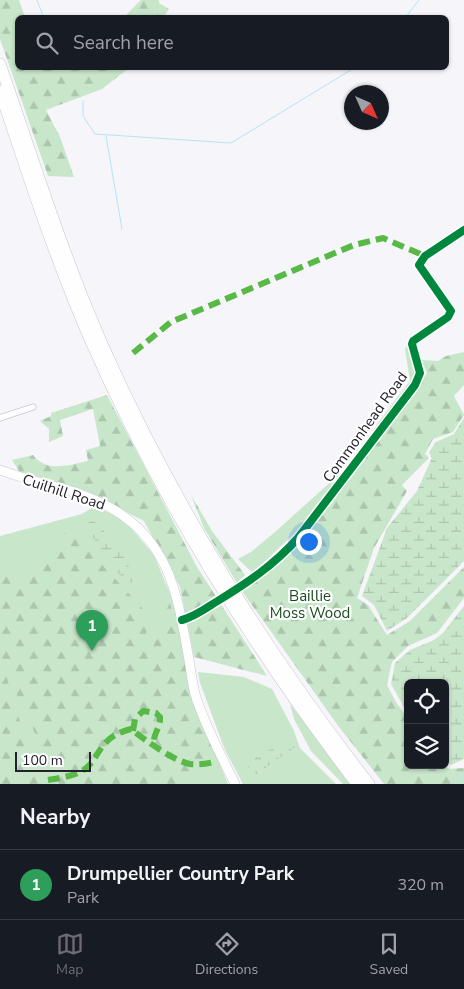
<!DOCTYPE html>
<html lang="en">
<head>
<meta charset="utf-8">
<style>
	body { margin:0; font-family:"Nunito Sans",sans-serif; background:#242831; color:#f1f3f6 }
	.controls { position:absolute; right:15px; bottom:15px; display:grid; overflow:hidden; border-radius:8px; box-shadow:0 1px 4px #0004 }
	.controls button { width:45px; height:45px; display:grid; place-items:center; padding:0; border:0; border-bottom:1px solid #363941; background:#171b24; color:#f1f3f6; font:25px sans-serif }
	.compass { position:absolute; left:344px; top:85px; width:45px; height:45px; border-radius:50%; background:#171b24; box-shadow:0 1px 4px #0004; rotate:135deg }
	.scale { position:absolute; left:15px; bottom:12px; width:76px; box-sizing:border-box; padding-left:5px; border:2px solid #24212c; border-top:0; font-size:14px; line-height:18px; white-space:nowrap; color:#24212c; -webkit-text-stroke:4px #fff; paint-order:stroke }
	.you { position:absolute; left:308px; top:541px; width:18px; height:18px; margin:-12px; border:4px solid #fff; border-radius:50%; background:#1a73e8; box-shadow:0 0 0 8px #1a73e833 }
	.badge { display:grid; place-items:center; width:32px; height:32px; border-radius:50%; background:#6e6b74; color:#fff; font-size:16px; font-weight:700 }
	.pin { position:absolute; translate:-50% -41px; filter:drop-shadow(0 1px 2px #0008) }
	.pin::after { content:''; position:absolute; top:26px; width:18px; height:15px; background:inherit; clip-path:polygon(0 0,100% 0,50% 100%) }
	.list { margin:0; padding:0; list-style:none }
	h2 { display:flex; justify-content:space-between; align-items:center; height:65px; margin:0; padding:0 20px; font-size:21px }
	h2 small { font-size:16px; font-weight:400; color:#9ea1a6 }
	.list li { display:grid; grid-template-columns:32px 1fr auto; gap:15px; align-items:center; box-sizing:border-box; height:70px; padding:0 20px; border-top:1px solid #363941 }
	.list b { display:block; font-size:19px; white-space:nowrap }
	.list p { margin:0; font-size:16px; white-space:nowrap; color:#9ea1a6 }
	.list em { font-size:16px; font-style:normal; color:#9ea1a6 }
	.icon { flex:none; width:28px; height:28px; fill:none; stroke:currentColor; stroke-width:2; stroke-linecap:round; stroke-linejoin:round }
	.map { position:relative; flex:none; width:464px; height:784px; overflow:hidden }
	.search { position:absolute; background:#171b24; box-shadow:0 1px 4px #0004; left:15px; right:15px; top:15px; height:55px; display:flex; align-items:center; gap:12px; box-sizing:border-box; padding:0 18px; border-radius:8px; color:#9ea1a6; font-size:19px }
	.sheet { height:135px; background:#171b24 }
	nav { display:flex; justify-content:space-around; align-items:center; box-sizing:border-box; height:70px; border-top:1px solid #363941; background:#171b24; font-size:14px; color:#9ea1a6 }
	nav a { display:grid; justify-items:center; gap:2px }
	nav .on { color:#6e6b74 }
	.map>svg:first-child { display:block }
	.green { fill:#c8e6ca }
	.forest { fill:url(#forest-firs) }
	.wetland { fill:url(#wetland-marsh) }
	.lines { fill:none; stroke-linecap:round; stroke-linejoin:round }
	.stream { stroke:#b6e4f6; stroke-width:1 }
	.street-casing { stroke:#c9c6ce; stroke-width:7 }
	.primary-casing { stroke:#c9c6ce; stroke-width:10 }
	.highway-casing { stroke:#c9c6ce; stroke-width:12 }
	.street { stroke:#fefefe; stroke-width:5.5 }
	.primary { stroke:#fefefe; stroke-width:9 }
	.highway { stroke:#fefefe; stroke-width:11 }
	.street-bridge-casing { stroke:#c9c6ce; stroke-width:7; stroke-linecap:butt }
	.street-bridge { stroke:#fefefe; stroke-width:5.5 }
	.quiet { stroke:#58b947; stroke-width:6; stroke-dasharray:12 6; stroke-linecap:butt }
	.cycleway-casing { stroke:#fff; stroke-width:11 }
	.cycleway { stroke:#00873e; stroke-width:8 }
	.labels { text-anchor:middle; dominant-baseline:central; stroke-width:4.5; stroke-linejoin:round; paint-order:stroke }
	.street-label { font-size:15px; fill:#24212c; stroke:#fff }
	.park-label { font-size:15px; fill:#184b1c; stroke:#fff }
</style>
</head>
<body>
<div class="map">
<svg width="464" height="784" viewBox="0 0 464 784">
	<defs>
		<pattern id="forest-firs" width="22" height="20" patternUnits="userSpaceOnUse" patternTransform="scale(1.25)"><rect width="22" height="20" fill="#c8e6ca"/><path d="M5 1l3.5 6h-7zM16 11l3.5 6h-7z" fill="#acc5ae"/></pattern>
		<pattern id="wetland-marsh" width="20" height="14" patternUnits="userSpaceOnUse" patternTransform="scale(1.25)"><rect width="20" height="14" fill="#c8e6ca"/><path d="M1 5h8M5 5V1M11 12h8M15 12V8" fill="none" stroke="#acc5ae"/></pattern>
	</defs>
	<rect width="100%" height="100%" fill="#f6f5f9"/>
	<path class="green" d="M408,344L415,373L412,384L297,531L263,563L252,572L238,559L251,552L275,532L345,469L367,442L378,423L410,381L405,349Z
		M95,506L114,515L130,527L154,555L175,606L197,708L228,784H0V536L82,514Z
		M198,672L244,677L272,689L294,731L300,748L336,784H243L225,750L200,683Z
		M290,704L352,784H343L311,751L294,719Z"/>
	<path class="forest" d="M0,0H19L25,17L18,18V68H129L102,89L46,110L60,137L74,177L48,176L0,39Z
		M141,0H159V3L169,9L164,17H124Z
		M464,352V385L454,396L464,415L453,432L433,439L425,454L429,458L402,485L407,491L374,548L357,598L368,605L387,635L410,621L464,567V598L437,633L408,646L392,662L387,685L396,702L408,719V765H443L450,769L464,768V784H384L339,727L242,591L279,564L295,547L400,413L427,373L421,360L438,361L446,356Z
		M107,395L197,567L267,676L194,657L180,587L144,521L99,498L21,474L12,460L33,455C46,473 69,465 88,461L86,450L100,446L93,409L60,420L63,436L49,442V429L40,421L51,416V413Z
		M191,495L212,531L245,575L237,583L204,528Z
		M73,524L76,539L95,557L143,609L140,623L149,625L145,636L152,637L160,635L158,627L166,626L163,617L166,594L163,580L167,591L197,712L214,753L180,784H59L3,665L34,768L47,784H0V557L24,578Z"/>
	<path class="wetland" d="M464,418V561L407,618L387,631L374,605L362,596L387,528L417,491L432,458L429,452L436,442L454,434Z
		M88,519L100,525L111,541L118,544L126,554L127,563L134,578L133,582L128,583V579L120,575L94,539L87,527Z
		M464,606V759L451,765L445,761V683H408V714L391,684L395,663L410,650L434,640L443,633Z
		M286,743L295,747C282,758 270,761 259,775L247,771C250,755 272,749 286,743Z"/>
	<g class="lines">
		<path class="stream" d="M37,0L44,18
			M405,18L419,0
			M83,101V116L95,134L231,143L354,68
			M106,136L122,229
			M54,782L55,784
			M456,784L464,775"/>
		<defs>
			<path id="street" d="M0,418L33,407
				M252,579L283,555L298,538L415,385L420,373L412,344L413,341L448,317L451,311L419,265L425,256L464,230
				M182,620L188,618L203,610"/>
			<path id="primary" d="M0,470C36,484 77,488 111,508C171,542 178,598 189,660C191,671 192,683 195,694C203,722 222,757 235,784"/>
			<path id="highway" d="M0,64C33,158 62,253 102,344C172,502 263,648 369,784
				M0,91C28,175 55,259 90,339C160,499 251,646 357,784"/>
		</defs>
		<use href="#street" class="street-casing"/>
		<use href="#primary" class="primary-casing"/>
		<use href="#highway" class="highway-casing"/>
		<use href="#street" class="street"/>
		<use href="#primary" class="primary"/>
		<use href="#highway" class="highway"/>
		<defs>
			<path id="street-bridge" d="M203,610L252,579"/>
		</defs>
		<use href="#street-bridge" class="street-bridge-casing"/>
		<use href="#street-bridge" class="street-bridge"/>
		<path class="quiet" d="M133,353L171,322L354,245L383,238L425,256
			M133,731L135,719L143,711L156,713L160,717C161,728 152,734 154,746
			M48,780C60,778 75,776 85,769C93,763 96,755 102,747C109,737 119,732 131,729C145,740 172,760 190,764C198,765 206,764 214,762"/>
		<defs>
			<path id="cycleway" d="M182,620C194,617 205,609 216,602C247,583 273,566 298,538L415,385L420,373L412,344L413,341L448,317L451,311L419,265L425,256L464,230"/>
		</defs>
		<use href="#cycleway" class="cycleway-casing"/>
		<use href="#cycleway" class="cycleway"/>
	</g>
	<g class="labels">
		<g class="street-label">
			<text transform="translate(365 427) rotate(-54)">Commonhead Road</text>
			<text transform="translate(64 492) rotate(18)">Cuilhill Road</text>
		</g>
		<g class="park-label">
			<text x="310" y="596">Baillie<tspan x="310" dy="17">Moss Wood</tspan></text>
		</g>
	</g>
</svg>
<div class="controls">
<button><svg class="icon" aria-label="locate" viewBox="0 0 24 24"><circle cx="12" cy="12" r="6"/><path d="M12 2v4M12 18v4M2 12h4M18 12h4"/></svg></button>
<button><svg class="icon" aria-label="layers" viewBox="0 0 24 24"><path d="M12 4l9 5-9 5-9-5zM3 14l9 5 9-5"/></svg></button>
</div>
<svg class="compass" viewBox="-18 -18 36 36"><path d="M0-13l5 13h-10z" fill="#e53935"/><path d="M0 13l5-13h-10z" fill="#9ea1a6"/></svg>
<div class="scale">100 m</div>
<div class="you"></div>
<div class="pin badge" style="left:92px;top:651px;background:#2e9e5b">1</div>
<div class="search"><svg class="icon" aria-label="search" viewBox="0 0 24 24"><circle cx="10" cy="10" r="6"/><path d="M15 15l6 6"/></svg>Search here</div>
</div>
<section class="sheet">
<h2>Nearby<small></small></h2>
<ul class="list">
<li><span class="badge" style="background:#2e9e5b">1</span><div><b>Drumpellier Country Park</b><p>Park</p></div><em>320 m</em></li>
</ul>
</section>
<nav>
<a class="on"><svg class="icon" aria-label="map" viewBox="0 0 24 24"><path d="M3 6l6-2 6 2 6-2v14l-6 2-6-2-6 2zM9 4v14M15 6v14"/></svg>Map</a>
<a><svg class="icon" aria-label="directions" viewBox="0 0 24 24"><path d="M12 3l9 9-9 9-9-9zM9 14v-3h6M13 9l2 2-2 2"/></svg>Directions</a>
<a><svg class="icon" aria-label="saved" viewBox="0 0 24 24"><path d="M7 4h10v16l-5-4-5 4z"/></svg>Saved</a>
</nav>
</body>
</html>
